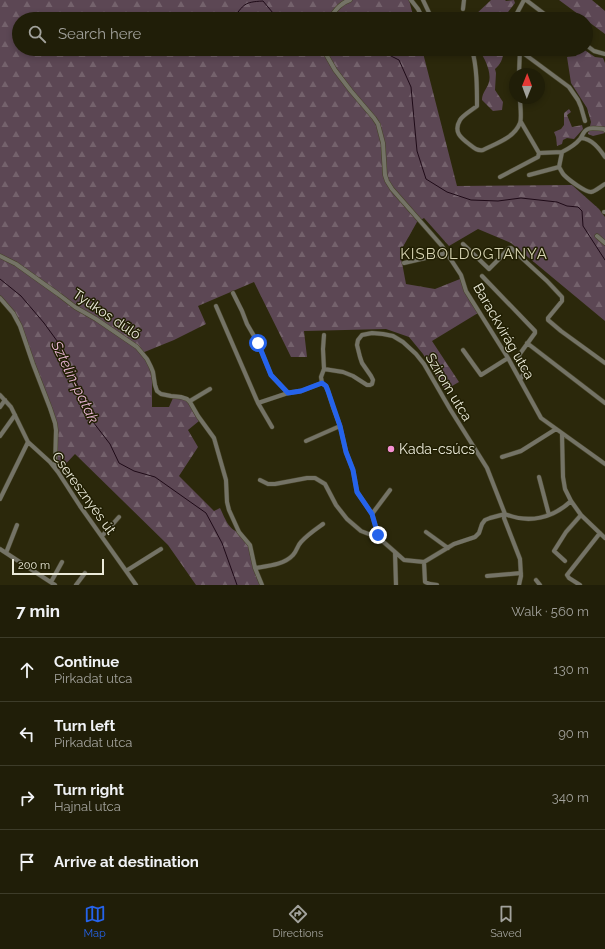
<!DOCTYPE html>
<html lang="en">
<head>
<meta charset="utf-8">
<style>
	body { margin:0; font-family:Raleway,sans-serif; background:#282712; color:#f1f3f6 }
	.compass { position:absolute; left:509px; top:68px; width:36px; height:36px; border-radius:50%; background:#201e08; box-shadow:0 2px 6px #0003; rotate:1deg }
	.scale { position:absolute; left:12px; bottom:10px; width:92px; box-sizing:border-box; padding-left:4px; border:2px solid #ebead9; border-top:0; font-size:11px; line-height:14px; white-space:nowrap; color:#ebead9; -webkit-text-stroke:3px #211f03; paint-order:stroke }
	.stop { position:absolute; width:12px; height:12px; margin:-9px; border:3px solid #2563eb; border-radius:50%; background:#fff }
	.stop.end { background:#2563eb; border-color:#fff; box-shadow:0 1px 4px #0008 }
	.list { margin:0; padding:0; list-style:none }
	h2 { display:flex; justify-content:space-between; align-items:center; height:52px; margin:0; padding:0 16px; font-size:17px }
	h2 small { font-size:13px; font-weight:400; color:#a2a29c }
	.list li { display:grid; grid-template-columns:26px 1fr auto; gap:12px; align-items:center; box-sizing:border-box; height:64px; padding:0 16px; border-top:1px solid #3d3c29 }
	.list b { display:block; font-size:15px; white-space:nowrap }
	.list p { margin:0; font-size:13px; white-space:nowrap; color:#a2a29c }
	.list em { font-size:13px; font-style:normal; color:#a2a29c }
	.icon { flex:none; width:22px; height:22px; fill:none; stroke:currentColor; stroke-width:2; stroke-linecap:round; stroke-linejoin:round }
	.map { position:relative; flex:none; width:605px; height:585px; overflow:hidden }
	.search { position:absolute; background:#201e08; box-shadow:0 2px 6px #0003; left:12px; right:12px; top:12px; height:44px; display:flex; align-items:center; gap:10px; box-sizing:border-box; padding:0 14px; border-radius:22px; color:#a2a29c; font-size:15px }
	.sheet { height:308px; background:#201e08 }
	nav { display:flex; justify-content:space-around; align-items:center; box-sizing:border-box; height:56px; border-top:1px solid #3d3c29; background:#201e08; font-size:11px; color:#a2a29c }
	nav a { display:grid; justify-items:center; gap:2px }
	nav .on { color:#2563eb }
	.map>svg:first-child { display:block }
	.forest { fill:url(#forest-firs) }
	.lines { fill:none; stroke-linecap:round; stroke-linejoin:round }
	.stream { stroke:#1e0a17; stroke-width:1 }
	.minor-casing { stroke:#464328; stroke-width:5 }
	.minor { stroke:#747366; stroke-width:4 }
	.route { stroke:#2563eb; stroke-width:5 }
	.poi-dot { fill:#f590d1; stroke:#211f03; stroke-width:1.5 }
	.labels { text-anchor:middle; dominant-baseline:central; stroke-width:3; stroke-linejoin:round; paint-order:stroke }
	.street-label { font-size:14px; fill:#ebead9; stroke:#211f03 }
	.poi-label { font-size:14px; fill:#ebead9; stroke:#211f03; text-anchor:start }
	.neighbourhood-label { font-size:15px; letter-spacing:1px; fill:#d9d6b4; stroke:#211f03 }
	.water-label { font-size:15px; font-style:italic; fill:#ebb7d6; stroke:#211f03 }
</style>
</head>
<body>
<div class="map">
<svg width="605" height="585" viewBox="0 0 605 585">
	<defs>
		<pattern id="forest-firs" width="22" height="20" patternUnits="userSpaceOnUse"><rect width="22" height="20" fill="#5c4754"/><path d="M5 1l3.5 6h-7zM16 11l3.5 6h-7z" fill="#74626c"/></pattern>
	</defs>
	<rect width="100%" height="100%" fill="#2b280b"/>
	<path class="forest" d="M0,0H409L414,19H19V49H422L457,186L572,185L599,209L605,217V321L511,243L478,229L449,246L424,218L417,222L400,252L406,284L435,289L460,279L467,295L478,313L432,341L459,382L445,390L423,354L409,337L386,329L304,331L307,357H291L254,282L198,306L206,324L174,340L142,353L152,372V407H169L173,398H182L188,400L199,421L188,430L198,447L179,476L214,511L220,508C224,516 229,531 239,532L248,542L262,585H196L168,545L75,454L58,472L55,468L56,430L20,326L0,298Z
		M491,0H505L506,1L514,0L515,3L508,12L509,16L514,19H458L461,17H473Z
		M559,0H592L605,11V34Z
		M479,49H503C504,57 501,64 495,69L496,73L495,90L503,102L502,110L493,111L482,100C482,94 485,91 488,85C493,73 485,60 479,49Z
		M581,49H583L595,57L603,58L605,63V133L593,136L588,134L591,122L587,108L571,83L567,57L576,56Z
		M569,109L571,112L567,115L572,127L582,125L583,129L574,139L567,138L563,140L562,144L557,146L556,137L554,132L561,129L564,125V113Z"/>
	<g class="lines">
		<path class="stream" d="M233,19C244,4 244,2 263,1L278,19
			M377,49L399,60L411,87L417,151L426,179L447,192L471,200L498,201L521,198L557,202L567,206L578,207L582,211L583,226L605,260
			M0,279L21,296L44,323L60,345L79,388L90,418L110,444L119,463L134,471L155,477L206,513L222,543L237,585"/>
		<defs>
			<path id="minor" d="M411,0L418,9L423,19
				M423,0L432,19
				M526,0L551,19
				M463,9L464,0
				M516,15L524,0
				M329,19C335,11 340,3 350,0
				M537,19L541,12
				M586,45L594,51L605,54
				M323,49L335,70L351,91L374,118L378,124L383,143L385,175L387,181L392,189L442,246L461,275L466,291L508,358L541,418L605,464
				M472,49C477,68 477,87 477,106C472,110 462,116 460,120C453,132 461,138 469,144C474,148 477,151 483,150C497,143 514,138 520,123C522,118 520,104 520,98
				M519,50L569,87L578,100L581,107L585,121
				M519,74L520,49
				M521,122L539,153
				M581,138C592,139 599,148 605,157
				M562,152L559,167C561,170 562,173 564,175C569,180 585,192 591,192C596,191 601,186 605,184
				M539,153L562,152C568,149 576,144 580,139C583,135 583,131 588,129C592,127 599,129 604,129L605,130
				M529,175L559,167
				M500,177L538,157L539,153
				M604,212H605
				M597,236L605,243
				M463,244L489,269L501,257L509,248H511L547,281L562,297V301L548,318V320L561,331L605,363
				M0,256L16,264L58,294L75,307L96,319L137,347L147,359L151,367L153,372L155,385L157,391L161,394L171,396L181,397L187,399L190,402L198,416L214,438L226,480L227,502L229,510L239,532L250,545L255,568L262,585
				M404,263L447,253
				M482,276L535,331V333L519,355L524,373L520,380
				M233,293L242,311L247,324L258,343L271,375L288,393L301,391L322,383
				M0,298L13,313L20,326L33,364L50,408L55,423L56,430L55,468
				M216,306L258,403L272,427
				M527,343L605,403
				M463,350L481,375L508,358
				M324,369L343,372L353,376L367,385H370L372,384L373,380L371,376L362,363L360,357L357,345L358,340L362,335L372,333L383,334L393,336L403,342L416,354L424,364L450,409L487,468L505,514L504,518L520,559L521,576L519,585
				M322,383L326,386L328,391L333,407L340,426L346,452L353,470L357,492L372,514L379,538L395,552L404,560L424,562L454,544L475,537L479,533L482,524L485,520L490,518L505,514
				M322,383L321,377L324,369L323,349L324,335
				M0,395L11,407L28,442L50,462L58,472L80,506L136,585
				M190,401L210,389
				M258,403L288,393
				M0,407L5,400
				M562,434L563,477L565,489L571,501L581,515L605,538
				M0,436L15,415
				M306,441L340,426
				M502,457L521,451L556,429
				M539,477L549,515
				M260,480L268,484H275L307,478H315L325,484L336,505L347,519L361,531L379,538
				M0,499L28,442
				M372,514L390,490
				M505,514C529,524 553,518 571,501
				M426,532L448,548
				M102,536L119,517
				M0,549L55,585
				M395,552L396,585
				M6,553L17,525
				M565,561L554,551L566,532L581,515
				M424,562L425,582L430,584L437,585
				M255,568C267,566 284,565 293,555C297,551 297,546 301,542C307,535 316,529 323,524
				M126,571L161,549
				M487,576L521,573
				M536,580L540,585
				M51,582L62,562
				M76,585L85,573
				M580,585L569,578L567,575L600,533"/>
		</defs>
		<use href="#minor" class="minor-casing"/>
		<use href="#minor" class="minor"/>
	</g>
	<g class="lines">
		<path class="route" d="M258,343L271,375L288,393L301,391L322,383L326,386L328,391L340,426L346,452L353,470L357,492L372,514L378,535"/>
	</g>
	<circle class="poi-dot" cx="391" cy="449" r="4"/>
	<g class="labels">
		<g class="street-label">
			<text transform="translate(107 314) rotate(34)">Tyúkos dűlő</text>
			<text transform="translate(504 331) rotate(60)">Barackvirág utca</text>
			<text transform="translate(449 387) rotate(59)">Szirom utca</text>
			<text transform="translate(84 493) rotate(54)">Cseresznyés út</text>
		</g>
		<g class="poi-label">
			<text x="399" y="449">Kada-csúcs</text>
		</g>
		<g class="neighbourhood-label">
			<text x="474" y="254">KISBOLDOGTANYA</text>
		</g>
		<g class="water-label">
			<text transform="translate(75 382) rotate(64)">Sztelin-patak</text>
		</g>
	</g>
</svg>
<svg class="compass" viewBox="-18 -18 36 36"><path d="M0-13l5 13h-10z" fill="#e53935"/><path d="M0 13l5-13h-10z" fill="#a2a29c"/></svg>
<div class="scale">200 m</div>
<div class="stop" style="left:258px;top:343px"></div>
<div class="stop end" style="left:378px;top:535px"></div>
<div class="search"><svg class="icon" aria-label="search" viewBox="0 0 24 24"><circle cx="10" cy="10" r="6"/><path d="M15 15l6 6"/></svg>Search here</div>
</div>
<section class="sheet">
<h2>7 min<small>Walk · 560 m</small></h2>
<ul class="list">
<li><svg class="icon" aria-label="ahead" viewBox="0 0 24 24"><path d="M12 20V5M6 11l6-6 6 6"/></svg><div><b>Continue</b><p>Pirkadat utca</p></div><em>130 m</em></li>
<li><svg class="icon" aria-label="left" viewBox="0 0 24 24"><path d="M17 20v-9H6M10 6l-5 5 5 5"/></svg><div><b>Turn left</b><p>Pirkadat utca</p></div><em>90 m</em></li>
<li><svg class="icon" aria-label="right" viewBox="0 0 24 24"><path d="M7 20v-9h11M14 6l5 5-5 5"/></svg><div><b>Turn right</b><p>Hajnal utca</p></div><em>340 m</em></li>
<li><svg class="icon" aria-label="arrive" viewBox="0 0 24 24"><path d="M6 21V4h12l-3 4 3 4H6"/></svg><div><b>Arrive at destination</b></div></li>
</ul>
</section>
<nav>
<a class="on"><svg class="icon" aria-label="map" viewBox="0 0 24 24"><path d="M3 6l6-2 6 2 6-2v14l-6 2-6-2-6 2zM9 4v14M15 6v14"/></svg>Map</a>
<a><svg class="icon" aria-label="directions" viewBox="0 0 24 24"><path d="M12 3l9 9-9 9-9-9zM9 14v-3h6M13 9l2 2-2 2"/></svg>Directions</a>
<a><svg class="icon" aria-label="saved" viewBox="0 0 24 24"><path d="M7 4h10v16l-5-4-5 4z"/></svg>Saved</a>
</nav>
</body>
</html>
